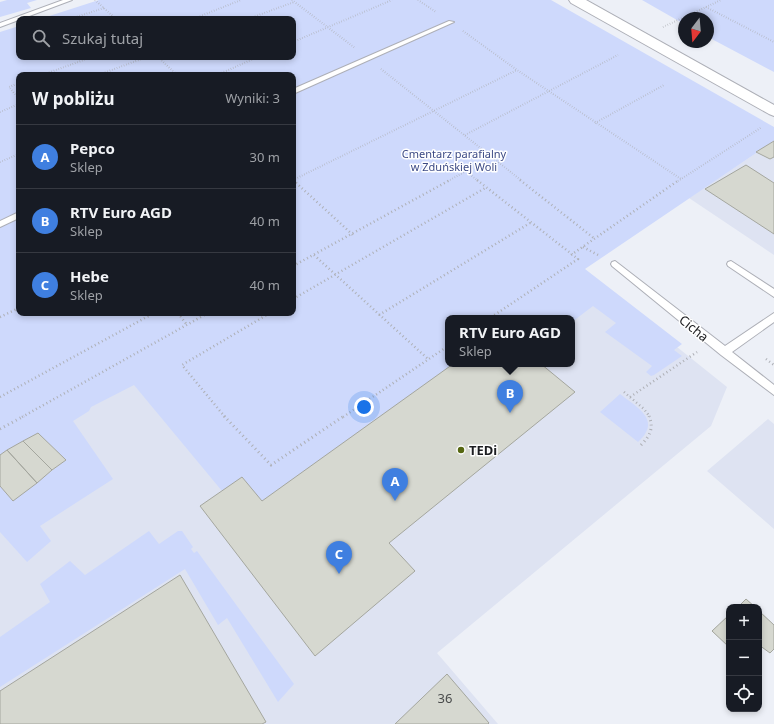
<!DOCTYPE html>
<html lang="pl">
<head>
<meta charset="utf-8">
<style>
	body { margin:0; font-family:"Noto Sans",sans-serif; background:#20242c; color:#f1f3f6 }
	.controls { position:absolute; right:12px; bottom:12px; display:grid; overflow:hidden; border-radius:8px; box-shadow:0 2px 6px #0003 }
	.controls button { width:36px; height:36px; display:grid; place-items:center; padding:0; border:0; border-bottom:1px solid #363941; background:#171b24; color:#f1f3f6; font:20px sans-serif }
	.compass { position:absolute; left:678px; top:12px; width:36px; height:36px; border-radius:50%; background:#171b24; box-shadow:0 2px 6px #0003; rotate:196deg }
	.you { position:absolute; left:364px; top:407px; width:14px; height:14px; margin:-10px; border:3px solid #fff; border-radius:50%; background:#1a73e8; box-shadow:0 0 0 6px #1a73e833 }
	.badge { display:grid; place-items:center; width:26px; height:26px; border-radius:50%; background:#2563eb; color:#fff; font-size:13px; font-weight:700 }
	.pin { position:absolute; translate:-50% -33px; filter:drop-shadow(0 1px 2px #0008) }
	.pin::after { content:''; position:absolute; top:21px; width:14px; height:12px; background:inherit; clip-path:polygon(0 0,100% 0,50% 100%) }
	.popup { position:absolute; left:445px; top:315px; width:130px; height:52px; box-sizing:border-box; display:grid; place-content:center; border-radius:8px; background:#171b24; filter:drop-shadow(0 1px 3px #0005); font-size:13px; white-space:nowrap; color:#9ea1a6 }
	.popup b { font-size:15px; color:#f1f3f6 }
	.popup::after { content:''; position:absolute; left:50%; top:100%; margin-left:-8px; border:8px solid transparent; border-top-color:#171b24 }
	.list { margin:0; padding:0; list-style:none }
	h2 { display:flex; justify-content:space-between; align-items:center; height:52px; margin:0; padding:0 16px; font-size:17px }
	h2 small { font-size:13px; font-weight:400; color:#9ea1a6 }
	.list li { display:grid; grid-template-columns:26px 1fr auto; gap:12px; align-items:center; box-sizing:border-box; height:64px; padding:0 16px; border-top:1px solid #363941 }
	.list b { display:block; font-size:15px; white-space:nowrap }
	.list p { margin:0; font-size:13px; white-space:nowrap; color:#9ea1a6 }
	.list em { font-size:13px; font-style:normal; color:#9ea1a6 }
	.icon { flex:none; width:22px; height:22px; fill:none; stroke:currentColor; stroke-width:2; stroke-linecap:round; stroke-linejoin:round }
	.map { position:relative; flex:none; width:774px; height:724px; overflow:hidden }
	.search { position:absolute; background:#171b24; box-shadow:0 2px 6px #0003; left:16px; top:16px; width:280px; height:44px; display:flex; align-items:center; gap:10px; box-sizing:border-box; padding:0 14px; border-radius:8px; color:#9ea1a6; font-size:15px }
	.panel { position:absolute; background:#171b24; box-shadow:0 2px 6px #0003; left:16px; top:72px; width:280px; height:244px; border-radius:8px }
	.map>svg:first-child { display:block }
	.built { fill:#dee3f2 }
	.green { fill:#ced9fc; fill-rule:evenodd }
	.building { fill:#d6d8d0; stroke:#a4a69e }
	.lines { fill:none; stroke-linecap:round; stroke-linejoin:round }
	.service-casing { stroke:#adafb7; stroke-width:2 }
	.minor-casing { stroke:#adafb7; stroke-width:2 }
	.path-far2 { stroke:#aeb0b6; stroke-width:2; stroke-dasharray:0.5 2; stroke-linecap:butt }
	.path-far1 { stroke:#aeb0b6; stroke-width:2.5; stroke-dasharray:1 3; stroke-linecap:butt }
	.path { stroke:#aeb0b6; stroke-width:3; stroke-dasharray:1 3.5; stroke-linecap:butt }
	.service { fill:#fff; fill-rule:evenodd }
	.minor { fill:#fff; fill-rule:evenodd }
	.poi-dot { fill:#566711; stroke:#fff; stroke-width:1.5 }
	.labels { text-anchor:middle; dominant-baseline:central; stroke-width:3; stroke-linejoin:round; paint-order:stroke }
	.far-park-label { font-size:11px; fill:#3c4a85; stroke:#fff }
	.street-label { font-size:13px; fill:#1c1d20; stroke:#fff }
	.poi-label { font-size:13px; font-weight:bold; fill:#1c1d20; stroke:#fff; text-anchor:start }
	.near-number-label { font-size:13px; fill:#4a4c4c }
</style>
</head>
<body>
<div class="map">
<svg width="774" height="724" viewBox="0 0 774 724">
	<rect width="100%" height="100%" fill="#edf0f7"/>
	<path class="built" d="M774,141V255L689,198Z
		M582,271L727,387L711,426L437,653L498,724H0V455L148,369L453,364H572V318Z
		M768,419L774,424V529L707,471Z"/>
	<path class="green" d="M7,0H37L27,3L31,8L0,17V2Z
		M99,0H551L774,127V141L585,269L682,344L674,350L682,356L654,375L651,376L646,372L652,366L605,332L616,323L593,306L572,322V318H448V364H453L262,501L222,491L134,385L91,407L89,411L73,421L113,479L40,526L51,541L27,562L0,532V486L13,501L66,460L38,433L0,455V32L19,26V57H293V19H40ZM19,75H293V313H19Z
		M642,0H774V72L708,37V18H684V24Z
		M620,394C638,408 662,420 638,442L600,412Z
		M149,531L159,544L178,531H182L193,547L191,549L194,553L197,551L294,684L278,702L227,618L218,625L185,569L0,687V637L50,602L40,584L70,561L85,575Z"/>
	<path class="building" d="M774,141V157L770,159L756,152Z
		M746,165L774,183V234L705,189Z
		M453,364H541L575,392L389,543L415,571L315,656L200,506L242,477L262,501Z
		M38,433L66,460L52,470L23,441Z
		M23,441L52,470L37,483L7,450Z
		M7,450L37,483L13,501L0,486V455Z
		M180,575L266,722L262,724H0V691Z
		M746,599L755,607H738Z
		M759,611L774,625V649L770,653L759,645Z
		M729,615V647L712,631Z
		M447,674L489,723L488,724H395Z"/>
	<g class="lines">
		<defs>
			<path id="service" d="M63,0H72L0,27V23Z
				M449,21L454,22L293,94V89Z
				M19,212V218L0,227V221Z
				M615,261L725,346L774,313V322L732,352L774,385V395L721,355L612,266L611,264L612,262Z
				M731,261L774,289V297L728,266L727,264L728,262Z"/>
			<path id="minor" d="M569,0H586L774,105V116L769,114L571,3Z"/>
		</defs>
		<use href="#service" class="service-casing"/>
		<use href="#minor" class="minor-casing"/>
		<path class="path-far2" d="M95,0L116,19
			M292,0L355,48
			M418,0L436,12
			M706,7L774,42
			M70,19L104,8
			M193,19L241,0
			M248,19L294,2
			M663,27L721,0
			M463,31L517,70L681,179
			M293,42L392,0
			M158,57L177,75
			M381,69L522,181
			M42,75L92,57
			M98,75L147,57
			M217,75L258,57
			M19,83L9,87L19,99
			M0,112L19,104
			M595,123L664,85
			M465,135L618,55
			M0,162L19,154
			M466,171L478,181
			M293,180L517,70
			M293,180L294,181
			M448,181L492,157
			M678,181L762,127"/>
		<path class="path-far1" d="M293,180L353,235
			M477,180L578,259L490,318
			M520,180L595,239
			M583,247L600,256
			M314,255L428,359
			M571,255L679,180
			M293,266L450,180
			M293,299L487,187
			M178,313L187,325
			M379,315L530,223
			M0,317L19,308
			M766,359L774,365
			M624,392L644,409L650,417
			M0,397L154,313
			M630,397L697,352
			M22,417L208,313
			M225,417L182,365L270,313
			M343,417L448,346"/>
		<path class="path" d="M224,416L271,465L344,416
			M0,429L24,416
			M641,445C650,436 654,428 649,416"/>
		<use href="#service" class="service"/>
		<use href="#minor" class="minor"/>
	</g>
	<circle class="poi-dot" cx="461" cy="450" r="4"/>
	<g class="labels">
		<g class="far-park-label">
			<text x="454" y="153">Cmentarz parafialny<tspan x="454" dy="13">w Zduńskiej Woli</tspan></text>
		</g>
		<g class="street-label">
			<text transform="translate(694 328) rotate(39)">Cicha</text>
		</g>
		<g class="poi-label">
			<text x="469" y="450">TEDi</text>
		</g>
		<g class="near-number-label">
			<text x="445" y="698">36</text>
		</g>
	</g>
</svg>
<div class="controls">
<button>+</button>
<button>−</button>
<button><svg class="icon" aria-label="locate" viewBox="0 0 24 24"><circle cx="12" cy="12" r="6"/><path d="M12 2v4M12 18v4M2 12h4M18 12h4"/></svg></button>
</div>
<svg class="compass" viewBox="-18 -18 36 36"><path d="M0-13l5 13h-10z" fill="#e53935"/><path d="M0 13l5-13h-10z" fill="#9ea1a6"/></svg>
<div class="you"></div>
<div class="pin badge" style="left:395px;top:501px;background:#3f7fe0">A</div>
<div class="pin badge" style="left:510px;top:413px;background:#3f7fe0">B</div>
<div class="popup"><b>RTV Euro AGD</b>Sklep</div>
<div class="pin badge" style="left:339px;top:574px;background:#3f7fe0">C</div>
<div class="search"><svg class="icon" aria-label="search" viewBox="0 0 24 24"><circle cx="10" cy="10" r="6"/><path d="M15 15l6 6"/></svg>Szukaj tutaj</div>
<section class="panel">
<h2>W pobliżu<small>Wyniki: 3</small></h2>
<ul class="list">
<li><span class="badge" style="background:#3f7fe0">A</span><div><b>Pepco</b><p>Sklep</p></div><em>30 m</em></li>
<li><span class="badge" style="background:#3f7fe0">B</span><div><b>RTV Euro AGD</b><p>Sklep</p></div><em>40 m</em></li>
<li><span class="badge" style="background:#3f7fe0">C</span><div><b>Hebe</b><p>Sklep</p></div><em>40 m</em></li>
</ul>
</section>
</div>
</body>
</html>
